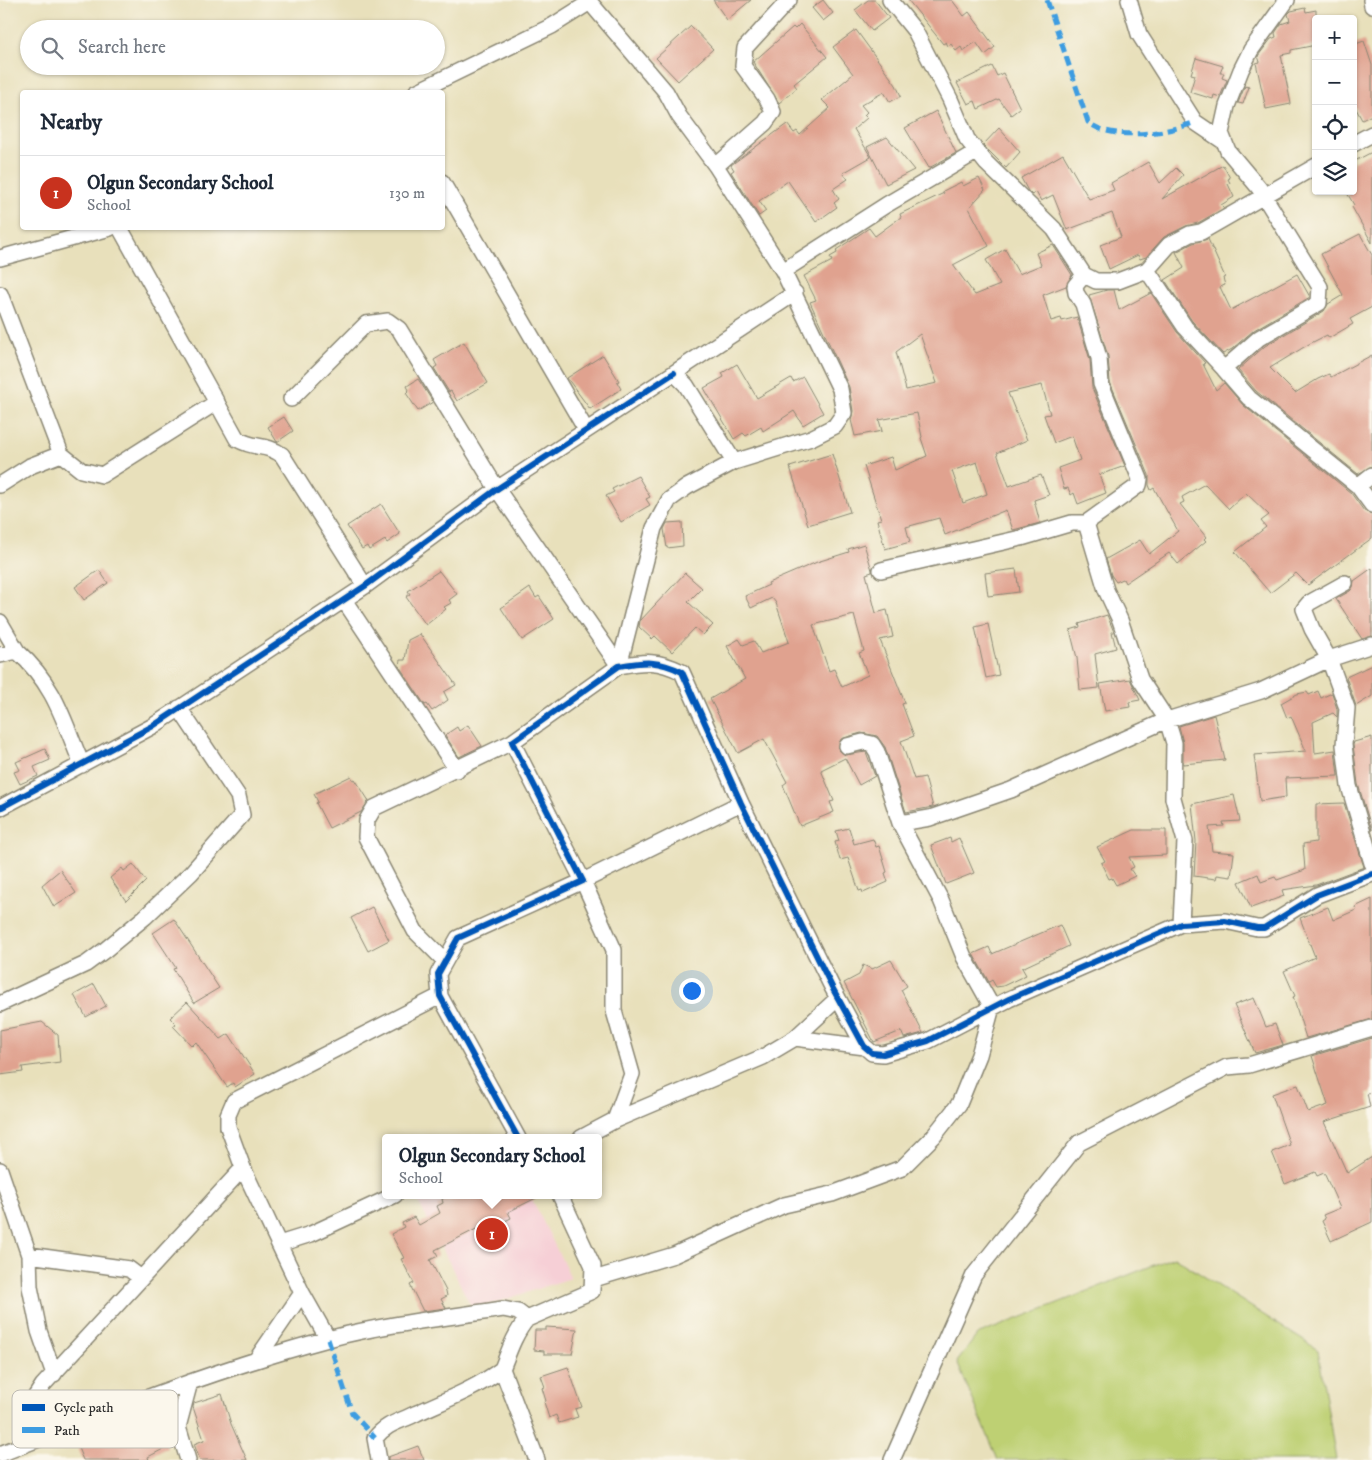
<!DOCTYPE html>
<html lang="en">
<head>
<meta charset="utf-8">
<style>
	body { margin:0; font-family:"IM FELL DW Pica",serif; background:#f2f2f3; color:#1f2937 }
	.controls { position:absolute; right:15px; top:15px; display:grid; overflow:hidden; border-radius:5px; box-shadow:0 1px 4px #0004 }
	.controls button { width:45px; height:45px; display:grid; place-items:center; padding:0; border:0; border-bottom:1px solid #e0e1e3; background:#fff; color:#1f2937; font:25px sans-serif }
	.you { position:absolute; left:691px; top:990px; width:18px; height:18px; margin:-12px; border:4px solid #fff; border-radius:50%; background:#1a73e8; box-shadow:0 0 0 8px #1a73e833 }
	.badge { display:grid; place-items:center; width:32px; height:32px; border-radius:50%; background:#c8321e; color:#fff; font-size:16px; font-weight:700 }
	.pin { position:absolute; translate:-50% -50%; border:2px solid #fff; box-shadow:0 1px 5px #0006 }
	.popup { position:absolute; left:382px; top:1134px; width:220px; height:65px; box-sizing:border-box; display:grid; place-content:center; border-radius:5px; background:#fff; filter:drop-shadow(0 1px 4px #0005); font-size:16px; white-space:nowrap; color:#747a83 }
	.popup b { font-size:19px; color:#1f2937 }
	.popup::after { content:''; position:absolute; left:50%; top:100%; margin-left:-10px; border:10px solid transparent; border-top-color:#fff }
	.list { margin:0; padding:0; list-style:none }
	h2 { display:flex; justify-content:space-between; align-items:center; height:65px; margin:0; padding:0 20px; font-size:21px }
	h2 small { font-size:16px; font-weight:400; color:#747a83 }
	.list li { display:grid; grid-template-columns:32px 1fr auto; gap:15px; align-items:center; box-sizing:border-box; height:75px; padding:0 20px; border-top:1px solid #e0e1e3 }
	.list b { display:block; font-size:19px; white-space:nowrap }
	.list p { margin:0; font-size:16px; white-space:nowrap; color:#747a83 }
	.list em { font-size:16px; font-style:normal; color:#747a83 }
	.icon { flex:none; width:28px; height:28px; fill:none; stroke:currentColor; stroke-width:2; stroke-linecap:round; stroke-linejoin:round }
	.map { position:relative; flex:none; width:1372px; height:1460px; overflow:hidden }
	.search { position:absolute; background:#fff; box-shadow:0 1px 4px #0004; left:20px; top:20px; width:425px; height:55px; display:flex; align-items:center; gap:12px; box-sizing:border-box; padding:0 18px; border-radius:28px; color:#747a83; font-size:19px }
	.panel { position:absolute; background:#fff; box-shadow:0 1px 4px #0004; left:20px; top:90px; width:425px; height:140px; border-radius:5px }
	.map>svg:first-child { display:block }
	.built { fill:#f6cfd6 }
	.green { fill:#bed073; stroke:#747e4f }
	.building { fill:#e0a28f; fill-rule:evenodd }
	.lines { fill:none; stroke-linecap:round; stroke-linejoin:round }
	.minor-casing { stroke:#8a8673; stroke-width:18 }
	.minor { stroke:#fff; stroke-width:15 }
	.quiet { stroke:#3d9ce1; stroke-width:5; stroke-dasharray:10 5; stroke-linecap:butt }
	.cycleway-casing { stroke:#fbf7ec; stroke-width:9 }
	.cycleway { stroke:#0057b8; stroke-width:6 }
	.key { fill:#fbf7ec; stroke:#bdbab2; stroke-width:1 }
	.key-label { font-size:14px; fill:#2b2b2b }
</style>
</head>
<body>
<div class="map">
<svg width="1372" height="1460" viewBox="0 0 1372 1460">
	<rect width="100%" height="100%" fill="#fbf7ec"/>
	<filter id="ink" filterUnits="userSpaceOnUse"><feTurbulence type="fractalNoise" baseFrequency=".02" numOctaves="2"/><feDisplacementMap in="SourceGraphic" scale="10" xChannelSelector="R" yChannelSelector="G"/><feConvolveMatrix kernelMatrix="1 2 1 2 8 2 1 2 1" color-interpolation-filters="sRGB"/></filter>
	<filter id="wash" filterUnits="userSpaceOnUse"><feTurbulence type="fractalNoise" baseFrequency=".0096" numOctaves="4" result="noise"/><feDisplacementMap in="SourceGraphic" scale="20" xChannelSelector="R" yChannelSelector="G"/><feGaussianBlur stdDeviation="1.12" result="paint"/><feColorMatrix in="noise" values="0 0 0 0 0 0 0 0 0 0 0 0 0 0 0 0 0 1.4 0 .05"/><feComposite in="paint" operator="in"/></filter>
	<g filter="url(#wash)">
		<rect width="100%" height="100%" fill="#e8e0bb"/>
		<path class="built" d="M415,1195H530L571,1278L473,1310Z"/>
		<path class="green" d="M1174,1257L1318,1350L1336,1460H998L957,1362L977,1335Z"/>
		<g id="blocks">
			<path class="building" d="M713,0H751L727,20Z
				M823,0L833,13L823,21L812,8Z
				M868,0H875L889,18L872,31L855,10Z
				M908,0H952L964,16L969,12L995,47L985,55L976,42L963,51L961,47L956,51L951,44L948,46L946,42L943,44Z
				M1305,8L1306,12L1316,10V45L1291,50V53L1281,55L1291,104L1266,109L1256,63L1260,62L1258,56L1271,39L1276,37L1275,33L1281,24L1290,21L1288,14L1291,11Z
				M800,24L827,57L794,84L797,88L779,103L753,62L793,27L795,29Z
				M691,26L713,49L678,81L656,58Z
				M856,30L896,85L901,96L890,102L884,92L861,105L867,112L864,115L867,118L854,129L871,157L843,173L848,179L833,189L839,199L834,203L837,207L816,222L788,181L759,201L766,211L759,216L731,172L734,170L731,165L787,124L794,133L797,131L800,135L830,108L822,100L853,74L833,47Z
				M1364,41L1372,65V115L1362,120L1353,103V45Z
				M1196,58L1223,66L1220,73H1224L1222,78L1227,80L1220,97L1214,95L1213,99L1190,92L1195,75L1191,74Z
				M992,66L997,76L1003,73L1020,108L1011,115L999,99L978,109L975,101L968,104L957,83Z
				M1245,86L1249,87L1243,104L1238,103Z
				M936,111L956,153L929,168L905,128Z
				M999,128L1020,152L1006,168L983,145Z
				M887,137L914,170L886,184L867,147Z
				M1372,152V243L1352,207L1354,205L1346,191H1353V162Z
				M1063,154L1089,199L1114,190L1111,183L1148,162L1160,183L1176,168L1183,175L1162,199L1223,165L1230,178L1228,179L1230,183L1228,184L1234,197L1221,205L1224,208L1198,223L1186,226L1164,237L1146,257L1140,259L1138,255L1109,269L1100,245L1121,237L1112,213L1067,230L1053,195L1041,201L1036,192L1032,195L1028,191L1021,178Z
				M979,178L985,190L969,208L989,246L953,265L975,295L1000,285L986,260L1005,249L1019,274L1041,265L1036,253L1053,245L1072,275L1066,286L1043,295L1051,321L1061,318L1062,321L1077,317L1090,360L1092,388L1125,466L1099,475L1106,493L1078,504L1074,493L1071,495L1068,488L1064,489L1058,468L1080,460L1072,436L1054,443L1044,415L1050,414L1042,385L1008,393L1027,440L997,453L1009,486L1041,475L1049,495L1034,500L1040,523L1013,530L1006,510L945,535L939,518L906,527L910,542L885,549L877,520L881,519L864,466L891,457L895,470L927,456L921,438L922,437L917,413L879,420L882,431L855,436L851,420L853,411L849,387L810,302L816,300L804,276L832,261L830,257L837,253L836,250L869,228L875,236L901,217L900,214L944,193L943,191L961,182L963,186ZM920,334L937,383L906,390L896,352ZM977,462L987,494L963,503L952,471Z
				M1360,234L1372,255V307L1350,319L1353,324L1329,338L1327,335L1309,344L1270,368L1295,393L1318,379L1329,374L1331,377L1372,355V466L1358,474L1256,391L1238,370L1265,346L1324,311L1328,304L1343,295L1321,254Z
				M1208,239L1225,277L1223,278L1225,285L1220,287L1231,310L1297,274L1310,297L1254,330L1232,349L1223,354L1192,321L1165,280L1184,268L1176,252L1193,243Z
				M1107,290H1114L1119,310L1151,293L1177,332L1205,363L1203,364L1216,390L1224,383L1243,405L1351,493L1364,511L1372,514V538L1308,585L1296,573L1270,593L1235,552L1266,527L1261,521L1269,515L1246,493L1229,509L1205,484L1182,497L1184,502L1180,504L1206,537L1204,539L1206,541L1178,564L1169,553L1125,583L1123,579L1116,582L1111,575L1106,559L1140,540L1149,554L1178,531L1154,488L1151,490L1149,485V475L1110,382L1108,356L1089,295Z
				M464,342L488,383L457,401L451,391L449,392L434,368L437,366L434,360Z
				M603,355L619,381L617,382L621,389L590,409L567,378Z
				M737,364L757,398L791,378L793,382L803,377L823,413L803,425L794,411L763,431L761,427L746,436L743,433L734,439L704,388L724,377L722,373Z
				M418,379L433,402L418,411L406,393L409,390L407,386Z
				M284,417L293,431L277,442L268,427Z
				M832,454L850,512L808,525L790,467Z
				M638,476L650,497L646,499L650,505L621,522L606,496L614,492L612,489Z
				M381,504L400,534L387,543L385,540L369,550L367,546L362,549L347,526Z
				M682,522L683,546L667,548L664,529L667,523Z
				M864,544L872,570V572L866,574L876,613L887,610L893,637L880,640L905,703L902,704L914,736L901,741L914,779L925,777L933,807L906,812L885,747L877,736L861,733L841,739L838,749L845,755L866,752L875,776L859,785L845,758L821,770L834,801L830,802L834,812L800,826L783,785L787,782L764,739L738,753L710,699L745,679L727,646L739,639L743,645L754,641L761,653L789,642L776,603L772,598L751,608L745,596L769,585L768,583L817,562L849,552L848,549ZM854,615L864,651L859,653L868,675L842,687L834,669L829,671L813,625Z
				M1372,568V636L1362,639L1336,599L1350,591L1353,587L1354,581Z
				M1016,569L1019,592L988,596L985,573Z
				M99,570L108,583L84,600L75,587Z
				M439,571L457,594L449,600L451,603L444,607L446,609L426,625L406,597L410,594L408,591Z
				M685,573L702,588L688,602L713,625L703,635L695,628L672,652L655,636L652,639L639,627L640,621Z
				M530,588L536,598L539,596L554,619L522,640L501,608Z
				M1107,615L1114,632H1112L1116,648L1095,654L1099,688L1080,690L1077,658L1070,630L1080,627L1079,624Z
				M988,624L999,675L986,678L975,627Z
				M420,634L456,685L444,692L448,700L432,711L427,704L425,705L399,666L400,660H405L408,640Z
				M1372,665V696L1356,706L1346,677Z
				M1130,679L1140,700L1129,702L1130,707L1105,711L1100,684Z
				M1318,691L1321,698L1332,693L1337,709V717L1333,713L1313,722L1315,753L1335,750L1338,776L1285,778L1286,797L1260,801L1254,755L1306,751L1291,716L1287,718L1281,703L1297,694L1307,692L1309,695Z
				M1214,715L1225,760L1183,764V743L1179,726Z
				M468,725L482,746L459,757L445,735L457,727L459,731Z
				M1372,737V830L1358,784L1353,745L1354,742Z
				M45,749L50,760L34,767L38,776L20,784L14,772L20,770L16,762Z
				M351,776L353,780L355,779L369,801L361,812L329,828L316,803L318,802L314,794Z
				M1234,795L1240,821L1223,822L1224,826L1209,827L1212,851L1234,853L1231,877L1217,875L1216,879L1194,876L1196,841L1192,804Z
				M1344,803L1364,867L1316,885L1282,890L1284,896L1251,908L1239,882L1258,874L1261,882L1275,877L1277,880L1305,870L1303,844L1316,842V804Z
				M849,828L854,844L873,839L876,847L879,846L887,872L885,873L888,882L863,893L862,890L859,891L848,858L840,860L835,842L839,841L836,831Z
				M1134,830H1166V855L1129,857L1134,867L1130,869L1135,876L1116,885L1112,878L1109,879L1101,863L1105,861L1097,847Z
				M950,838L951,842L959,838L974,873L946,884L931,845Z
				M133,864L146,881L126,901L110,878L122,868L124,871Z
				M60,870L76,893L54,907L42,885Z
				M1372,899V1019L1306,1038L1293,997L1295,996L1284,971L1315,957L1300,918L1328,907L1333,920L1356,910L1355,907Z
				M372,907L389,940L368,951L351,918Z
				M174,919L219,988L194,1003L173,969L176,968L153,933Z
				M1060,925L1069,946L1022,968L1026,975L1003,986L996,987L992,980L989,982L973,954L989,947L992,954Z
				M891,960L907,986L901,990L923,1033L904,1038L901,1031L874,1042L844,983L859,975L863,965L872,969Z
				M94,984L106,1006L86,1017L74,995Z
				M1254,998L1266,1027L1275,1024L1283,1045L1255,1053L1234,1005Z
				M187,1002L221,1039L229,1034L255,1074L235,1087L233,1083L227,1087L196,1042L192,1046L173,1026L176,1024L170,1018Z
				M42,1022L58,1035L60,1062L22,1067L23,1072L0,1075V1030Z
				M1372,1038V1092L1367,1093L1370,1107L1324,1122L1347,1173L1372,1157V1222L1331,1241L1322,1221L1325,1219L1323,1215L1340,1208L1324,1173L1317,1176L1315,1172L1285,1184L1272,1152L1290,1145L1272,1094L1298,1085L1308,1112L1328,1105L1312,1056Z
				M449,1195H542L508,1212L511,1218L497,1225L494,1220L435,1250L438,1256L430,1260L446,1291L447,1296L441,1299L446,1308L423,1311L410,1285L414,1283L401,1259L404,1258L391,1234L404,1227L402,1223L414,1217L419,1225L440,1213L437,1206L443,1203L442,1199Z
				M546,1327L577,1329L572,1354H544V1351L534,1350L535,1330H546Z
				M568,1367L582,1407L575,1409L578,1417L559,1423L556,1415L549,1418L544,1402L546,1401L542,1388L545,1387L541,1376Z
				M222,1394L231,1424L247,1460H200L194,1444L204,1440L193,1407L194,1403Z
				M146,1422L161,1430L167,1447L148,1457L149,1460H83L78,1448L99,1440L100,1442Z
				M418,1446L424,1460H388V1457Z"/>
		</g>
	</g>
	<g filter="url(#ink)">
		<use href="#blocks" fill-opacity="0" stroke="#8a8673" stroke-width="1"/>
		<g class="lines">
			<defs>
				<path id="minor" d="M588,0L666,92L679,116L716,166L783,271L840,389L844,413L835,426L811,438L734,462
					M890,0L915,31L950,99L967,139L986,163L1054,229L1084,275L1096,281H1118L1147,270L1169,245L1190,234L1201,232L1316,166
					M1129,0L1139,34L1195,122L1223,141
					M1287,0L1251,50L1241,70L1227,106L1221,133L1228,151L1259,188L1320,287L1319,303L1259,338L1224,369L1249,398L1358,486L1372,505
					M1371,0L1372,6
					M416,92L552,26L590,2
					M1353,144L1372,134
					M716,166L765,123L773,112L767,99L743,66L745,48L789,0
					M442,182L586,430
					M120,228L237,439C256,450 265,443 282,455L365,586
					M0,258L110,228
					M1147,270L1185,327L1224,369
					M783,271L886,205L976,152
					M1084,275L1075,286L1076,293L1083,304L1099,358L1101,384L1140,479L1139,485L1086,523
					M0,294L61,454L30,466L0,485
					M291,399L366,324L388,321L399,329L497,489L619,666
					M61,454L81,470L102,475L217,402
					M1358,486L1372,475
					M881,570L1021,538L1072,523H1086L1106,590L1120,620L1140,679L1167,720L1174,743L1173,798L1185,841L1181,924
					M344,600L457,770
					M0,622L17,651L0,655
					M1372,645L1329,659L1347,708L1344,745L1349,786L1372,863
					M17,651C55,685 63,719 82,765
					M619,666L654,528L669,500L687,487L734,462L686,385L674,373L795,293
					M0,808L153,726L365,586L497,489L674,373
					M900,823L930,818L1011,790L1167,720L1261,691L1329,659L1312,629L1304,609L1309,603L1345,583
					M445,961L415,931L366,837L367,820L374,808L512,742
					M0,1004L86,964L105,950L145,917L191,873L242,815L238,796L179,708
					M795,1038L865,1047
					M615,1120L763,1057L795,1038L838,998
					M518,1138L440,996L438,974L458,938L583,881L512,742L619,666C645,661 658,660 682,672L741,803L833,989L864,1046L872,1053L883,1054L928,1041L1009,999L1181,924L1225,921L1257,928H1264L1317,895L1372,874
					M581,1138L615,1120L632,1074L614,1011V950L583,881L741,803
					M0,1170L29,1255L30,1287L39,1331L54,1374
					M279,1244L311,1234L395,1195
					M29,1255L129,1269L141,1278
					M594,1279L674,1255L784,1205L832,1194L902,1168L933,1137L959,1104L979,1055L992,1007L964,957L941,900L900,823L877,752L872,744L863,742L847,746
					M328,1339L302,1293L243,1168L228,1127V1115L234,1101L440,996
					M256,1360L302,1293
					M148,1397L178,1427
					M22,1445L32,1402L43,1385L243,1168
					M0,1454C108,1412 216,1369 328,1339C385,1324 444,1318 503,1309L518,1312L527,1319
					M188,1460L178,1427L190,1382
					M379,1460L375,1438C388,1422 400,1422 417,1413C446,1400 477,1388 502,1369
					M537,1460L502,1369C509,1351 515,1333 527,1319L592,1291L593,1266L560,1195
					M892,1460L974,1275L1079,1143L1227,1067L1249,1065L1372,1028"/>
			</defs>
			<use href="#minor" class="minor-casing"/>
			<use href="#minor" class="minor"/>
			<path class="quiet" d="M1047,0L1088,122C1111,142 1169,133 1195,122
				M328,1339L352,1413L375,1438"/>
			<defs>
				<path id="cycleway" d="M0,808L153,726L365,586L497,489L674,373
					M518,1138L440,996L438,974L458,938L583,881L512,742L619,666C645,661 658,660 682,672L741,803L833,989L864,1046L872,1053L883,1054L928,1041L1009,999L1181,924L1225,921L1257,928H1264L1317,895L1372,874"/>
			</defs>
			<use href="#cycleway" class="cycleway-casing"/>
			<use href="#cycleway" class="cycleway"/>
		</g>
	</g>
	<rect x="12" y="1390" width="166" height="58" rx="8" class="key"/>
	<rect x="22" y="1404" width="23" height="7" fill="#0057b8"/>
	<rect x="22" y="1427" width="23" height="6" fill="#3d9ce1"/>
	<g class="key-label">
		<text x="54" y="1412">Cycle path</text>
		<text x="54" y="1435">Path</text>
	</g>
</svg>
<div class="controls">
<button>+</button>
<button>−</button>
<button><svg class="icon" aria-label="locate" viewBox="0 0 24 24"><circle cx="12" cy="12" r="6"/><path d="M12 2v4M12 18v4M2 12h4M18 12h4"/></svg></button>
<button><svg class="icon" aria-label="layers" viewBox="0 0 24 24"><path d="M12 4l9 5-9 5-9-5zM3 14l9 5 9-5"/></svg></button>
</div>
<div class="you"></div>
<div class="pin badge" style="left:492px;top:1234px">1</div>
<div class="popup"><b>Olgun Secondary School</b>School</div>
<div class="search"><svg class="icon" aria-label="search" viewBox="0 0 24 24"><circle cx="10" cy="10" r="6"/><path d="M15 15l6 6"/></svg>Search here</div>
<section class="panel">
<h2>Nearby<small></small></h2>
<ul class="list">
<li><span class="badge">1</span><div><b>Olgun Secondary School</b><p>School</p></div><em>130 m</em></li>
</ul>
</section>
</div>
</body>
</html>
